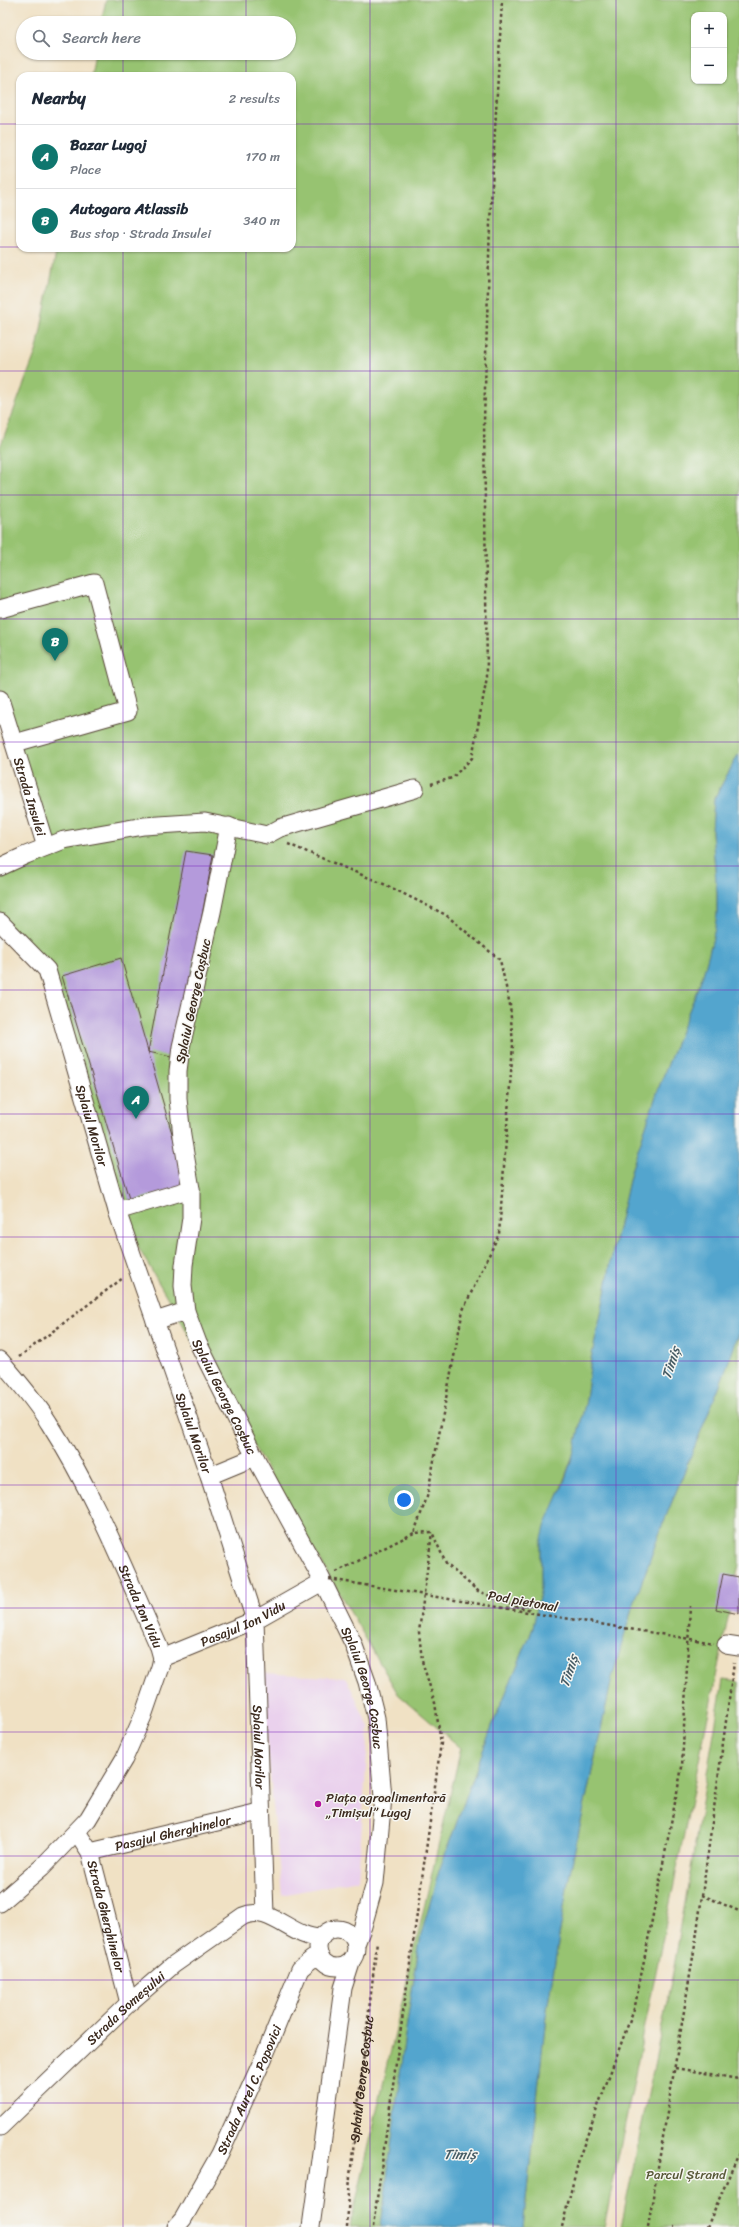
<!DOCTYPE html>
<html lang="en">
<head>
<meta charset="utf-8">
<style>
	body { margin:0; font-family:Sriracha,sans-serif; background:#f2f2f3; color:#1f2937 }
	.controls { position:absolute; right:12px; top:12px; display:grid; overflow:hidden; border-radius:8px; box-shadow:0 1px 3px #0004 }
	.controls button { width:36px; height:36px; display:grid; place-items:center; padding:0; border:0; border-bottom:1px solid #e0e1e3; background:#fff; color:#1f2937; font:20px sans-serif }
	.you { position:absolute; left:404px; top:1500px; width:14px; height:14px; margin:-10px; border:3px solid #fff; border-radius:50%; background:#1a73e8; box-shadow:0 0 0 6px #1a73e833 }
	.badge { display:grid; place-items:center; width:26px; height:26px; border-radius:50%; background:#0f766e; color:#fff; font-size:13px; font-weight:700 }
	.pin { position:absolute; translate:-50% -33px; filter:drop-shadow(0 1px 2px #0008) }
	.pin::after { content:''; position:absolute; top:21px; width:14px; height:12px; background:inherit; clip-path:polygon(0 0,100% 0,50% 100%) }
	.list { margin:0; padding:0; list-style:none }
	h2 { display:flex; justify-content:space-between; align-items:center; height:52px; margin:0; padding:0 16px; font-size:17px }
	h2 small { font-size:13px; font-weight:400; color:#747a83 }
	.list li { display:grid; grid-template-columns:26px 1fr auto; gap:12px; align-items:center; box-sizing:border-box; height:64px; padding:0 16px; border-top:1px solid #e0e1e3 }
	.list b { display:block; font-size:15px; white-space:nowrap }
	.list p { margin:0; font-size:13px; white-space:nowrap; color:#747a83 }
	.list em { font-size:13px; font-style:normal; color:#747a83 }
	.icon { flex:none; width:22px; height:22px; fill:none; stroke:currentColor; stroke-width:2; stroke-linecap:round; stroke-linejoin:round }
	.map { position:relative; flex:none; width:739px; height:2227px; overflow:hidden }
	.search { position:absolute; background:#fff; box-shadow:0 1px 3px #0004; left:16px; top:16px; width:280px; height:44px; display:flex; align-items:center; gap:10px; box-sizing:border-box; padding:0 14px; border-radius:22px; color:#747a83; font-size:15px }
	.panel { position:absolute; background:#fff; box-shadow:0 1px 3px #0004; left:16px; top:72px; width:280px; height:180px; border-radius:12px }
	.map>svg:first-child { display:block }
	.built { fill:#ead1ed }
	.green { fill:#97c371; stroke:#697648; fill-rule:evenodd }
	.water { fill:#53a5ce; stroke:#476876 }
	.building { fill:#b49adb }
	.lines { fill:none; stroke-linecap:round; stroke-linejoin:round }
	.minor-casing { stroke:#564537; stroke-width:19 }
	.path { stroke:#564537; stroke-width:2.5; stroke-dasharray:3 3; stroke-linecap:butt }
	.minor { stroke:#fff; stroke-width:17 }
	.path-bridge { stroke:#564537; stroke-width:2.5; stroke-dasharray:3 3; stroke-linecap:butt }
	.grid { fill:none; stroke:#7b2cbf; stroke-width:1; stroke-opacity:0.55 }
	.poi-dot { fill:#b5179e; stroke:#f6f6f2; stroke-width:1.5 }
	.labels { text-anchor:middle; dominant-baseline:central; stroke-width:3; stroke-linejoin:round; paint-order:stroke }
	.street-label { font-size:13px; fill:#3b2a1e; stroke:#f6f6f2 }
	.poi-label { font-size:13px; fill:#3b2a1e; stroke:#f6f6f2; text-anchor:start }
	.park-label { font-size:13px; fill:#575837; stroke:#f6f6f2 }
	.water-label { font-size:14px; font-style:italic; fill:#455b64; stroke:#f6f6f2 }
</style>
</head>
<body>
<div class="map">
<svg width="739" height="2227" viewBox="0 0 739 2227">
	<rect width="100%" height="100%" fill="#f6f6f2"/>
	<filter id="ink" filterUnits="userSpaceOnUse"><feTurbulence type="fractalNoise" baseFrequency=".025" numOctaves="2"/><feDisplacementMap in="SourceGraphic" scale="8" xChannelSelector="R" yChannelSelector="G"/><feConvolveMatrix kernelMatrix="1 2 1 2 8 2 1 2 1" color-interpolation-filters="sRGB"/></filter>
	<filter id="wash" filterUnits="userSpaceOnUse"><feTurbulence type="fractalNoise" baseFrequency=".012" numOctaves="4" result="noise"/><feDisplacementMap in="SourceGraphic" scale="16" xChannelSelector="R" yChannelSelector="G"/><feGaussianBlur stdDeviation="0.9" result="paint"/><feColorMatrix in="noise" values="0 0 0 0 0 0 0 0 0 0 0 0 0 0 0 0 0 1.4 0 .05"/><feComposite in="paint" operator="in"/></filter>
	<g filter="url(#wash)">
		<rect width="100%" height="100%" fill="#f0e1c4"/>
		<path class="built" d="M260,1673L346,1678L369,1727L358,1880L282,1895Z"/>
		<path class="green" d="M106,0H739V753L714,799L712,832L717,893V915L713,938L703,975L659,1087L632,1168L613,1250L602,1310L591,1359L586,1400L573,1455L541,1543V1588L533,1628L492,1726L439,1871L421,1935L404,2042L381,2227H350L461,1748L398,1694L117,1211L47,970L0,922V869L46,847L0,704V447L37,349L57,248H292V76H91L95,53H289V23H101ZM694,15H724V81H694Z
			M739,1334V1564L604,2227H523L546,2016L568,1882L612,1678L631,1612L662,1526L719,1387Z
			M723,1680L739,1682V2227H621L674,1967Z"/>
		<path class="water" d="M739,753V1334L719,1387L662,1526L631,1612L612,1678L568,1882L546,2016L523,2227H381L404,2042L421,1935L439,1871L492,1726L533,1628L541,1588V1543L546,1523L563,1485L573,1455L586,1400L591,1359L602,1310L613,1250L632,1168L659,1087L703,975L713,938L717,915V893L712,832L714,799Z"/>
		<g id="blocks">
			<path class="building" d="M186,851L213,855L176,1058L148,1052Z
				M121,958L187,1185L130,1202L62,976Z
				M723,1574L739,1577V1614L716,1609Z"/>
		</g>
	</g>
	<g filter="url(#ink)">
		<use href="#blocks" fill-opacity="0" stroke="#564537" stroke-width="1"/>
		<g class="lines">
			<defs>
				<g id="minor">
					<path d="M0,609L94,583L128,711L15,743"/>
					<path id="s2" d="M0,699L46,847"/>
					<path id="s3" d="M229,826L212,912L181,1047L178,1071V1099L182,1136L191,1189V1218L184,1265L183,1286L186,1311L198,1343L255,1457L320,1576L353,1643L367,1682L376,1718L383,1797L375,1883L363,1926L356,1944"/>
					<path d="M0,867L26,855L64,840L144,826L205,822L267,835L280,828L415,789"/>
					<path id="s4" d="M0,922L47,970L117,1211L209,1476L255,1620L265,1914"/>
					<path d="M117,1211L191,1189"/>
					<path d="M155,1321L186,1311"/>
					<path id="s5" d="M0,1360C17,1380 35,1400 49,1423C94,1493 125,1571 159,1647L162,1658L160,1667L143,1716L124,1759L88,1819L42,1867L0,1903"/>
					<path d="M209,1476L255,1457"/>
					<path d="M726,1645L739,1647"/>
					<path id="s6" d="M162,1658L255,1620L322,1582"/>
					<path id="s7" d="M77,1832L90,1852L129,2003"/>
					<path id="s8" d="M90,1852L255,1813"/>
					<circle cx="337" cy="1948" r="19"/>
					<path id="s9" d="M0,2127L129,2003L173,1965L243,1916C270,1904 291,1938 321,1938"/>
					<path id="s10" d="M176,2227L183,2219L220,2154L264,2057L300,1969L312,1959L321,1958"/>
					<path d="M311,2227L343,1988L352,1960"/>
				</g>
			</defs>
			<use href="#minor" class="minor-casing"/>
			<g class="path">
				<path d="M431,784L452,778L472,758L487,677L484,421L490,223L502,0"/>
				<path d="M288,844L386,885L446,915L500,960L510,1005L513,1045L499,1234L463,1310L427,1497L414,1533"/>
				<path d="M19,1357L123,1278"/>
				<path d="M336,1572L414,1533L432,1532L446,1564L478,1591L513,1606L532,1610"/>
				<path d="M702,1895L739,1911"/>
				<path d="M675,2068L739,2079"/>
				<path id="s1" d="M347,2227L350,2176L377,1941"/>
				<path d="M373,2227L441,1743L435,1703L422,1661L419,1632L432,1532"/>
				<path d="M562,2227L580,2155L635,2006L682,1767L690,1606"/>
				<path d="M648,2227L696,1939L734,1663"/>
				<path d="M674,2227H675"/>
				<path d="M707,2227L739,2153"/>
			</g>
			<use href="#minor" class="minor"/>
			<path class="path-bridge" d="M329,1579L714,1643"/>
		</g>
	</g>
	<path class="grid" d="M123,0V23M246,0V23M370,0V2227M493,0V2227M616,0V2227M123,53V76M246,53V76M0,124H20M292,124H739M0,247H20M292,247H739M123,248V2227M246,248V2227M0,371H739M0,495H739M0,619H739M0,742H739M0,866H739M0,990H739M0,1114H739M0,1237H739M0,1361H739M0,1485H739M0,1608H739M0,1732H739M0,1856H739M0,1980H739M0,2103H739"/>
	<circle class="poi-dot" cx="318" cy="1804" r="4"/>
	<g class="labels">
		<g class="street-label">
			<text stroke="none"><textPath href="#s2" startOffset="102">Strada Insulei</textPath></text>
			<text transform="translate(193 1001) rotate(-78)">Splaiul George Coșbuc</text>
			<text stroke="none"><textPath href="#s4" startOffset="229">Splaiul Morilor</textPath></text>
			<text stroke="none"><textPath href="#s3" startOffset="586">Splaiul George Coșbuc</textPath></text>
			<text stroke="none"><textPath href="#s4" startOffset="553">Splaiul Morilor</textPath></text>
			<text transform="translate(523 1601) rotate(10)">Pod pietonal</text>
			<text stroke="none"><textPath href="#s5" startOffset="285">Strada Ion Vidu</textPath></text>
			<text stroke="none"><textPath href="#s6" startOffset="88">Pasajul Ion Vidu</textPath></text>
			<text stroke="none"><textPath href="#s3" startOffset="910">Splaiul George Coșbuc</textPath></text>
			<text stroke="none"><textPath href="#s4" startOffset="877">Splaiul Morilor</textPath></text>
			<text stroke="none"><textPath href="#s8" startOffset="85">Pasajul Gherghinelor</textPath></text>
			<text stroke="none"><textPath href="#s7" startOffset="90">Strada Gherghinelor</textPath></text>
			<text stroke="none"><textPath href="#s9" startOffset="173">Strada Someșului</textPath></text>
			<text stroke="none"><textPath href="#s1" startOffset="149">Splaiul George Coșbuc</textPath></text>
			<text stroke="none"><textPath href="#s10" startOffset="156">Strada Aurel C. Popovici</textPath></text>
		</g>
		<g class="poi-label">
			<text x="326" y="1797">Piața agroalimentară<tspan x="326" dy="15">„Timișul” Lugoj</tspan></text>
		</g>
		<g class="park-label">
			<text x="686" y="2174">Parcul Ștrand</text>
		</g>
		<g class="water-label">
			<text transform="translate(671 1363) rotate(-72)">Timiș</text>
			<text transform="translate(569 1671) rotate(-72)">Timiș</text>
			<text x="460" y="2154">Timiș</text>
		</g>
	</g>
</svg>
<div class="controls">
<button>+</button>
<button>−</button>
</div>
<div class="you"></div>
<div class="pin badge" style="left:136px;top:1119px">A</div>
<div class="pin badge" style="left:55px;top:661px">B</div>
<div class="search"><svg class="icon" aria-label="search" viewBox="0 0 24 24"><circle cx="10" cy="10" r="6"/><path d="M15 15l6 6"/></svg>Search here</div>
<section class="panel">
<h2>Nearby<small>2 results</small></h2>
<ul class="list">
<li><span class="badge">A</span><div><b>Bazar Lugoj</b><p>Place</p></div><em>170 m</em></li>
<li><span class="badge">B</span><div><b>Autogara Atlassib</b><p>Bus stop · Strada Insulei</p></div><em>340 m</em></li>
</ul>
</section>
</div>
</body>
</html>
